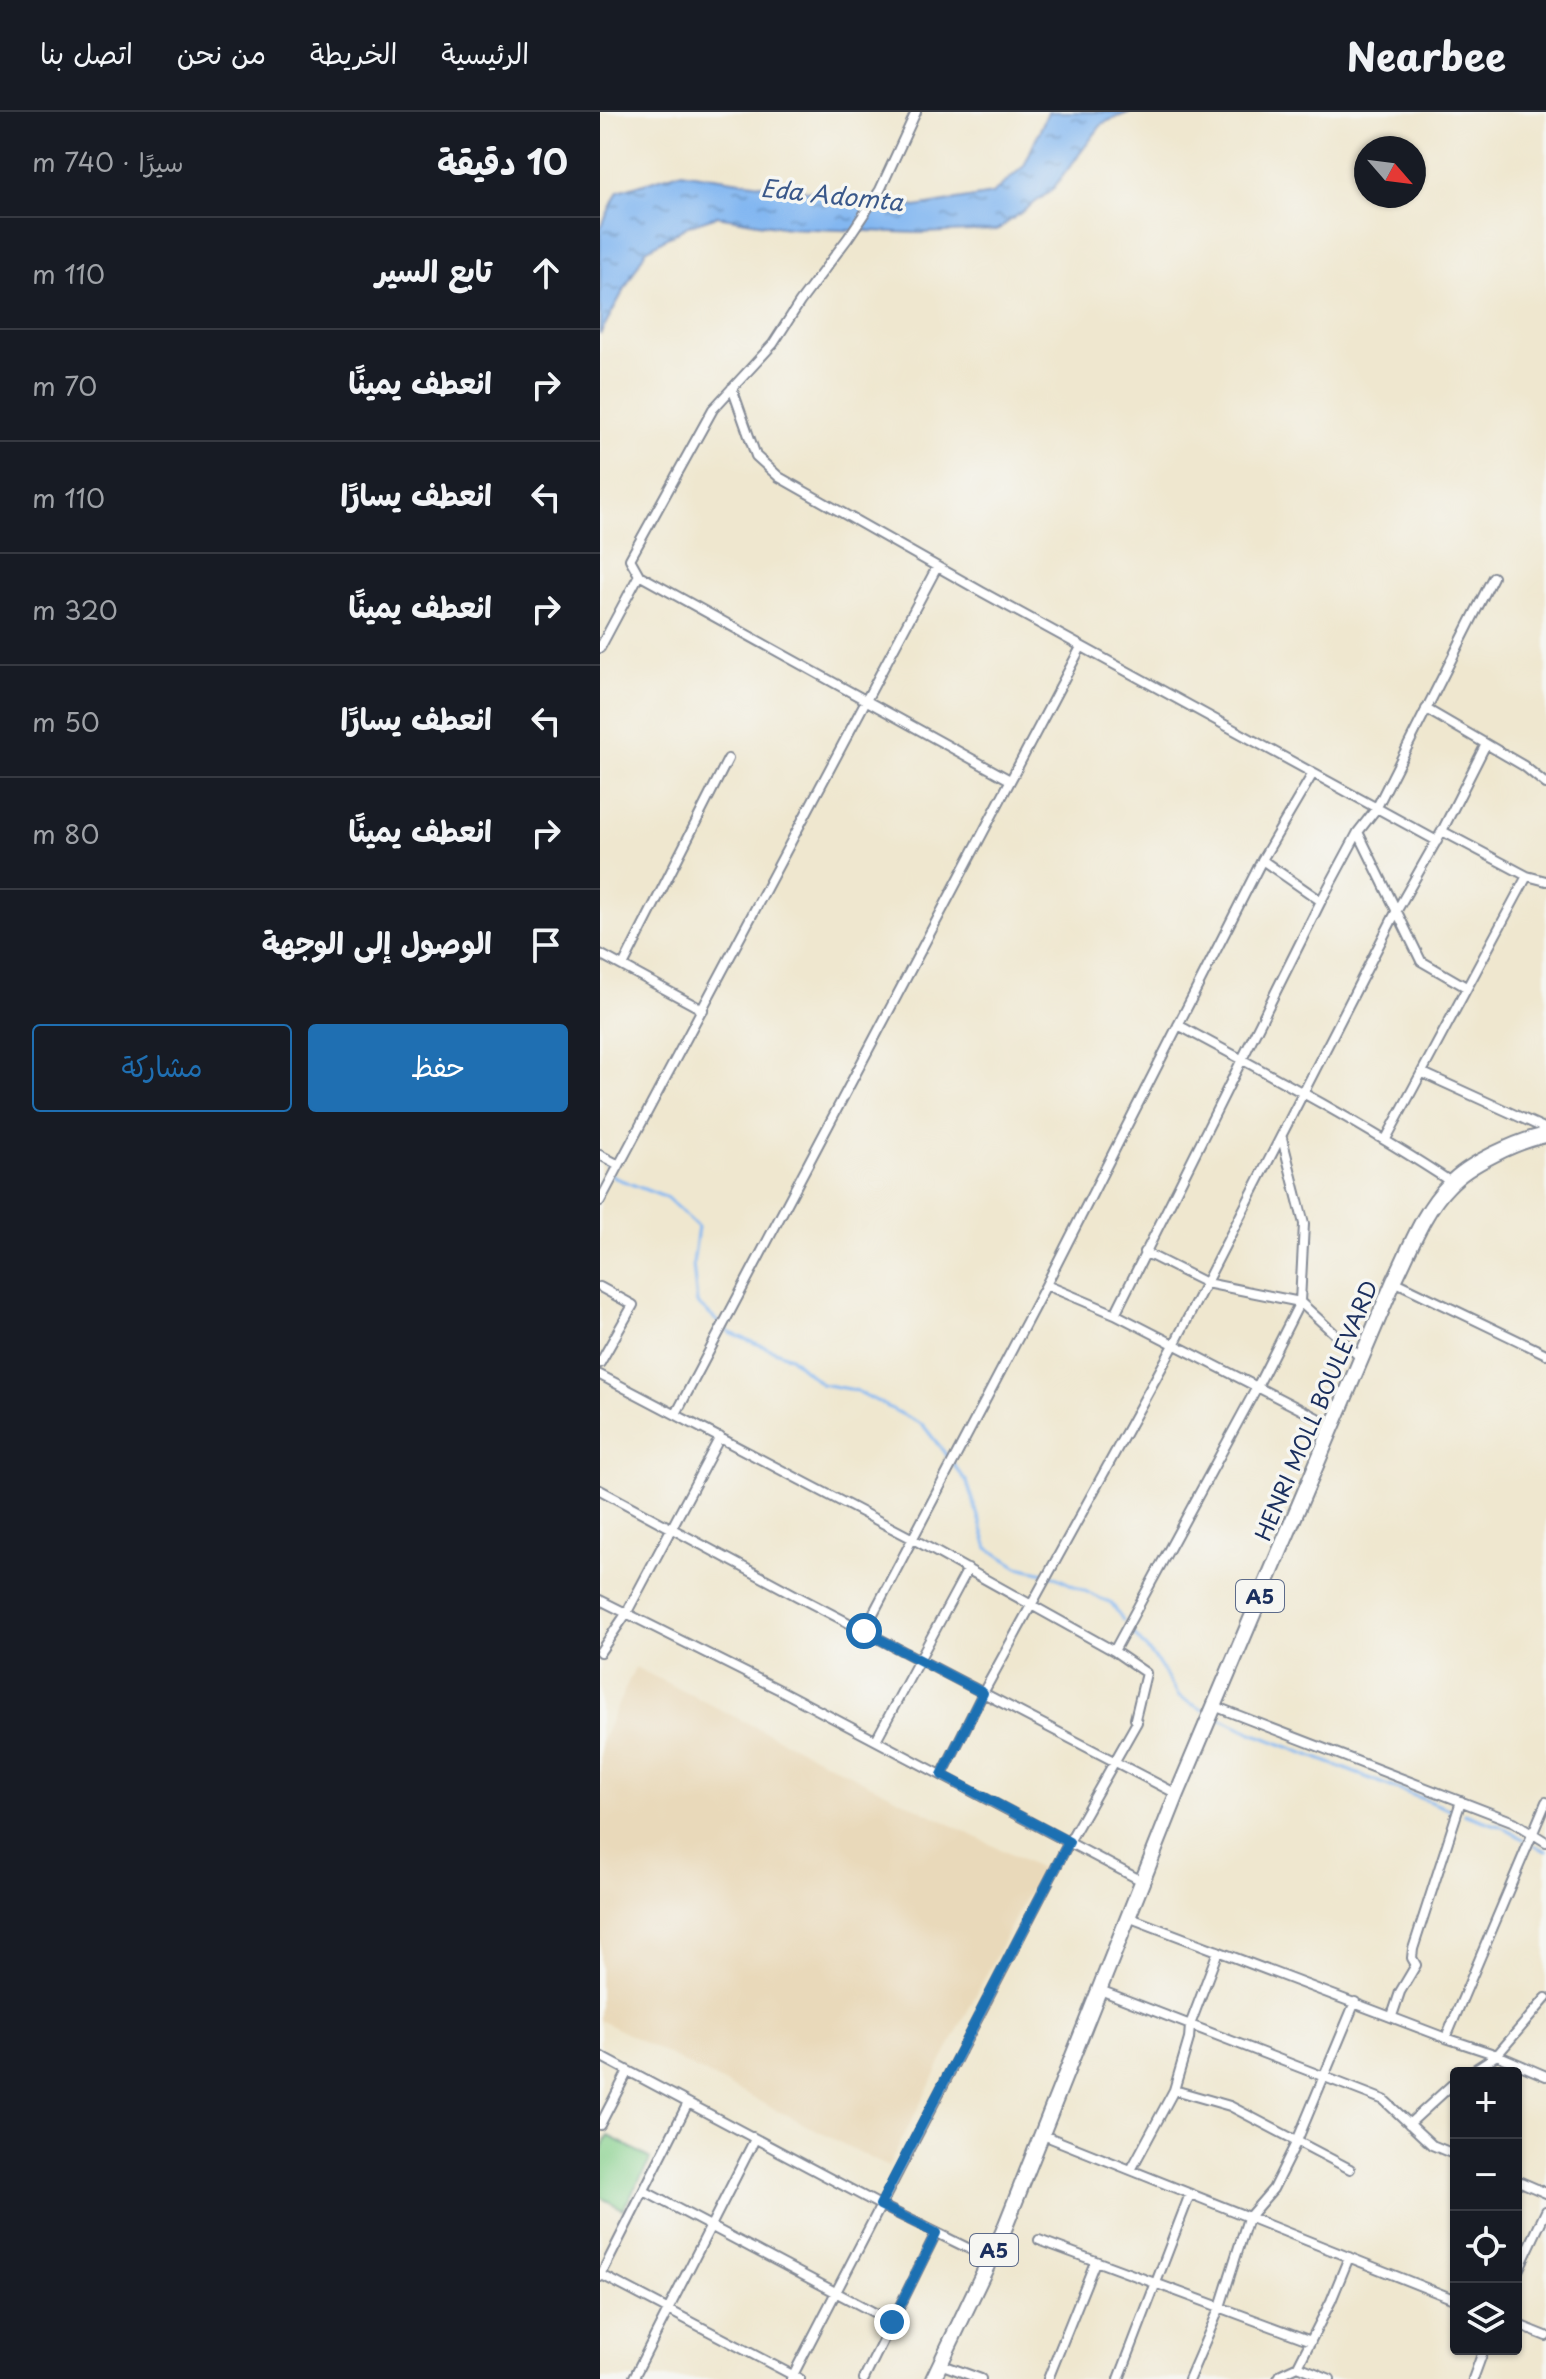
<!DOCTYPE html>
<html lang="ar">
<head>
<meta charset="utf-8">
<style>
	body { margin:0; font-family:"Playpen Sans","Playpen Sans Arabic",sans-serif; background:#20242c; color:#f1f3f6; direction:rtl }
	.controls { position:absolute; right:24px; bottom:24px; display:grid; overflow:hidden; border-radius:8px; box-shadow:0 2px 6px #0004 }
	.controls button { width:72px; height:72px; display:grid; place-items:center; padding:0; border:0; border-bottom:2px solid #363941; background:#171b24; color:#f1f3f6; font:40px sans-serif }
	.compass { position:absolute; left:754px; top:24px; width:72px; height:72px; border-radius:50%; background:#171b24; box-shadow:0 2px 6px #0004; rotate:118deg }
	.stop { position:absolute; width:24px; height:24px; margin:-18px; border:6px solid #1f6fb2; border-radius:50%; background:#fff }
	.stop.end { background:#1f6fb2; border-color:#fff; box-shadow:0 2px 8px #0008 }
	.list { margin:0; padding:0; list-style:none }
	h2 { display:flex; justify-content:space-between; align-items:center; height:104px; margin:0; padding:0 32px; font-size:34px }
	h2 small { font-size:26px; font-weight:400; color:#9ea1a6 }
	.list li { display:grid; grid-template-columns:52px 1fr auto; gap:24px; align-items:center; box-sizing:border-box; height:112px; padding:0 32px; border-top:2px solid #363941 }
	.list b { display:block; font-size:30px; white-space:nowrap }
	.list em { font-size:26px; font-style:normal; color:#9ea1a6 }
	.actions { display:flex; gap:16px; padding:24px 32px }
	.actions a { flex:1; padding:18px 0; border:2px solid #1f6fb2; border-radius:8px; text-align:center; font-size:28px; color:#1f6fb2 }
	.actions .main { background:#1f6fb2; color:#fff }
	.icon { flex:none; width:44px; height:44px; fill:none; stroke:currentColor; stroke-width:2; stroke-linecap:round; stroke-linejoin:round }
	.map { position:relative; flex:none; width:946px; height:2267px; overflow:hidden; direction:ltr }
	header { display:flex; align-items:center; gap:48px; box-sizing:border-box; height:112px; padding:0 40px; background:#171b24; border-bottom:2px solid #363941 }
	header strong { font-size:38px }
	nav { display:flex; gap:44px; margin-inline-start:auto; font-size:28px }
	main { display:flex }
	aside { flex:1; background:#171b24 }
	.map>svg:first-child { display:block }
	.built { fill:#e9d9ba }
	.pitch { fill:#87d08d; stroke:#518076; stroke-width:2 }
	.water { fill:url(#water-ripples); stroke:#4f73a8; stroke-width:2 }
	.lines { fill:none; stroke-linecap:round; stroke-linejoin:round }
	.stream { stroke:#83b7f1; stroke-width:3 }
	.street-casing { stroke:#858b96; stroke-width:12 }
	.highway-casing { stroke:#858b96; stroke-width:18 }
	.street { stroke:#fff; stroke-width:8 }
	.highway { stroke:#fff; stroke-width:14 }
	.route { stroke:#1f6fb2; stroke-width:10 }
	.labels { text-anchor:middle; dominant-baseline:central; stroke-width:7; stroke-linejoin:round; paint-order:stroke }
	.shield { fill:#f6f6f2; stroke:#5d6b8a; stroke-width:2 }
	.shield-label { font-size:20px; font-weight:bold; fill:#1b2f5e }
	.street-label { font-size:22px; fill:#1b2f5e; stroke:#f6f6f2 }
	.water-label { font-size:24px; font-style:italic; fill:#3a588a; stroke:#f6f6f2 }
</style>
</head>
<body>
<header>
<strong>Nearbee</strong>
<nav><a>الرئيسية</a><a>الخريطة</a><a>من نحن</a><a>اتصل بنا</a></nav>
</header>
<main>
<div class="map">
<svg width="946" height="2267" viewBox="0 0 946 2267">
	<defs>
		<pattern id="water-ripples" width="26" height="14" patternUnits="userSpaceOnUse" patternTransform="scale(2)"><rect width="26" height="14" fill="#83b7f1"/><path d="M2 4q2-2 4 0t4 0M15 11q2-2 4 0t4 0" fill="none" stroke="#6a95c6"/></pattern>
	</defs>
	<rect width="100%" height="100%" fill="#f6f6f2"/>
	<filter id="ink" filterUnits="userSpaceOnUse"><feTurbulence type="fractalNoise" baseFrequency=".0125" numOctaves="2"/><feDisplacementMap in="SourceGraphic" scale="16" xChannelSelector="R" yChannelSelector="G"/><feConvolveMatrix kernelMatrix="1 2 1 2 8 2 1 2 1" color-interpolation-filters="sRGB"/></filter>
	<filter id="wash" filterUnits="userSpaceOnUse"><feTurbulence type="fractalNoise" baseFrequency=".006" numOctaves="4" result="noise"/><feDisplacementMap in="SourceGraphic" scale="32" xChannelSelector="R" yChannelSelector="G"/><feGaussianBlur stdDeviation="1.8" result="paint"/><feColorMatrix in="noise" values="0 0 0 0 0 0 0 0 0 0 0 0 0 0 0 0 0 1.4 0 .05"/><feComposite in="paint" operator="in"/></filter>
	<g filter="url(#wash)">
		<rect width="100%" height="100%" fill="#efe7cf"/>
		<path class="built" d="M35,1555L440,1757L288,2055L0,1908V1632Z"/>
		<path class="pitch" d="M9,2024L51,2047L23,2097L0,2085V2040Z"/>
		<path class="water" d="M448,0H530L503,11L452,78L397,118L320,121L188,116L117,104L90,113L46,138L0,222V117L18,79L80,60L316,95L392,82L424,54Z"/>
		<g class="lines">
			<path class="stream" d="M4,1048L13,1065L67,1086L98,1115L93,1152L97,1191L130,1221L190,1245L221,1272L255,1278L323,1313L367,1370L388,1436L418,1455L449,1462L512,1492L523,1508
				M532,1520L556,1548L579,1585L603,1598
				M618,1605L652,1621L851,1698
				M864,1702L902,1715L923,1727
				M935,1734L946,1739"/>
		</g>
	</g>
	<g filter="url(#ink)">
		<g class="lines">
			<defs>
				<path id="street" d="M316,0L280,78L248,126L200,190L173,232L113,297L30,447L39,463L410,668
					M132,276L156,344L179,365L382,480L837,729
					M0,536L39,463
					M826,597L924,654L946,672
					M842,719L927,764L946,769
					M758,720L821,849L866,875
					M662,748L721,789
					M0,842L103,898
					M23,854L128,647
					M578,913C671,963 763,1012 851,1070
					M823,961L946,1017
					M786,1027L927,764
					M0,1043L19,1053
					M0,1089L337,455
					M544,1140L606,1171L700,1190L761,1246
					M794,1169L946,1242
					M446,1173L515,1202L733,1314
					M0,1175L33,1193L0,1251
					M515,1202L721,789L758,720L776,697L893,465
					M0,1263L313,1427L514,1539L546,1561L535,1607L537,1610L469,1730L191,2267
					M76,1302L481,535
					M0,1378L195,1483L577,1682
					M0,1488L178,1577L542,1769
					M264,1519L446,1173L662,748L712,663
					M514,1539L657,1275L700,1190L704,1112L682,1026
					M0,1540L26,1502L120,1325
					M614,1594L914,1710L946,1730
					M276,1628L368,1457
					M342,1663L383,1581L574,1233L796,800L842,719L886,632
					M528,1805L846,1926L897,1943L946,1964
					M500,1878L784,1988L832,2033L856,2043
					M792,1904L800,1880L816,1853L812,1846L813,1837L861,1689
					M846,1926L946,1690
					M0,1944L280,2093L390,2147
					M869,1961L897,1943L946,1886
					M574,1978L630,1994L750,2057
					M809,2012L856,1969
					M0,2013L28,1959
					M443,2023L856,2188
					M531,2058L574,1978L589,1927L590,1913L618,1839
					M916,2068L946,2081
					M44,2079L292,2210
					M439,2128L711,2229
					M0,2162L200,2267
					M916,2163L946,2099
					M0,2165L88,1991
					M916,2212L946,2224
					M340,2252L381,2267
					M698,2254L730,2267
					M33,2267L155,2027
					M264,2267L336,2121
					M448,2267L495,2150
					M519,2267L590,2082
					M589,2267L620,2195L648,2106L673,2077L697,2029L755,1890
					M678,2267L681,2262L698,2254L731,2189L749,2145
					M873,2267L884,2237"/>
				<path id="highway" d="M333,2267L403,2120L577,1682L794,1169C810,1137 823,1099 849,1073C868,1052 917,1029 946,1023"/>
			</defs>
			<use href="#street" class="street-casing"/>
			<use href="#highway" class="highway-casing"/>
			<use href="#street" class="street"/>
			<use href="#highway" class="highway"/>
		</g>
	</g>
	<g class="lines" filter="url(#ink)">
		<path class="route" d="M264,1519L383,1581L342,1663L469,1730L280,2093L336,2121L292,2210"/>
	</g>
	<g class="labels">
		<g class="shield">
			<rect x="636" y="1468" width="48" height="32" rx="6"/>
			<rect x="370" y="2122" width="48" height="32" rx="6"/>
		</g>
		<g class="shield-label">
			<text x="660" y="1484">A5</text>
			<text x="394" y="2138">A5</text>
		</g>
		<g class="street-label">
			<text transform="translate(715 1298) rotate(-67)">HENRI MOLL BOULEVARD</text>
		</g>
		<g class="water-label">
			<text transform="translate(232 82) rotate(6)">Eda Adomta</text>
		</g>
	</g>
</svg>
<div class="controls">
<button>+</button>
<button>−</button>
<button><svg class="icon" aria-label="locate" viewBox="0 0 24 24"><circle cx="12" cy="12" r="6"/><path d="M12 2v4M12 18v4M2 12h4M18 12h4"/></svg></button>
<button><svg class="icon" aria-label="layers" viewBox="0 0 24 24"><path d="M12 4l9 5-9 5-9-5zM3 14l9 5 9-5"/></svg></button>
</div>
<svg class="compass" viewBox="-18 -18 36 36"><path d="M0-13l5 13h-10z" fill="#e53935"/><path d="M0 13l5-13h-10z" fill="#9ea1a6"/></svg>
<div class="stop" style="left:264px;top:1519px"></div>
<div class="stop end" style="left:292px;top:2210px"></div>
</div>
<aside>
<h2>10 دقيقة<small>سيرًا · 740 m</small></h2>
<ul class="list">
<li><svg class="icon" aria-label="ahead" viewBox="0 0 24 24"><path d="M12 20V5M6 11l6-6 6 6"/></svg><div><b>تابع السير</b></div><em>110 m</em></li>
<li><svg class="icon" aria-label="right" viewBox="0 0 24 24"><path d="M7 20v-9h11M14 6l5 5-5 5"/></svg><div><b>انعطف يمينًا</b></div><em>70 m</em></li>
<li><svg class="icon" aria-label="left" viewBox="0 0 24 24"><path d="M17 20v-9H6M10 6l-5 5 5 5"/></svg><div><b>انعطف يسارًا</b></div><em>110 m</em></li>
<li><svg class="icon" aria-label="right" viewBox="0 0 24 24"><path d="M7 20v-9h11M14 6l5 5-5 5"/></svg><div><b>انعطف يمينًا</b></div><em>320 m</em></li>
<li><svg class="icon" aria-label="left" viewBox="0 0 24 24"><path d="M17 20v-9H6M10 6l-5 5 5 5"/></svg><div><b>انعطف يسارًا</b></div><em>50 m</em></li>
<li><svg class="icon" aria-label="right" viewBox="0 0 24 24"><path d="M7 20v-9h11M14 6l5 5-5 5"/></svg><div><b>انعطف يمينًا</b></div><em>80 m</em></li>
<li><svg class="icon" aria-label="arrive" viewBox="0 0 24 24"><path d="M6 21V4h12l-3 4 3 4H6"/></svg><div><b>الوصول إلى الوجهة</b></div></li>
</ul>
<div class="actions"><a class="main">حفظ</a><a>مشاركة</a></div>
</aside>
</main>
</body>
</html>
